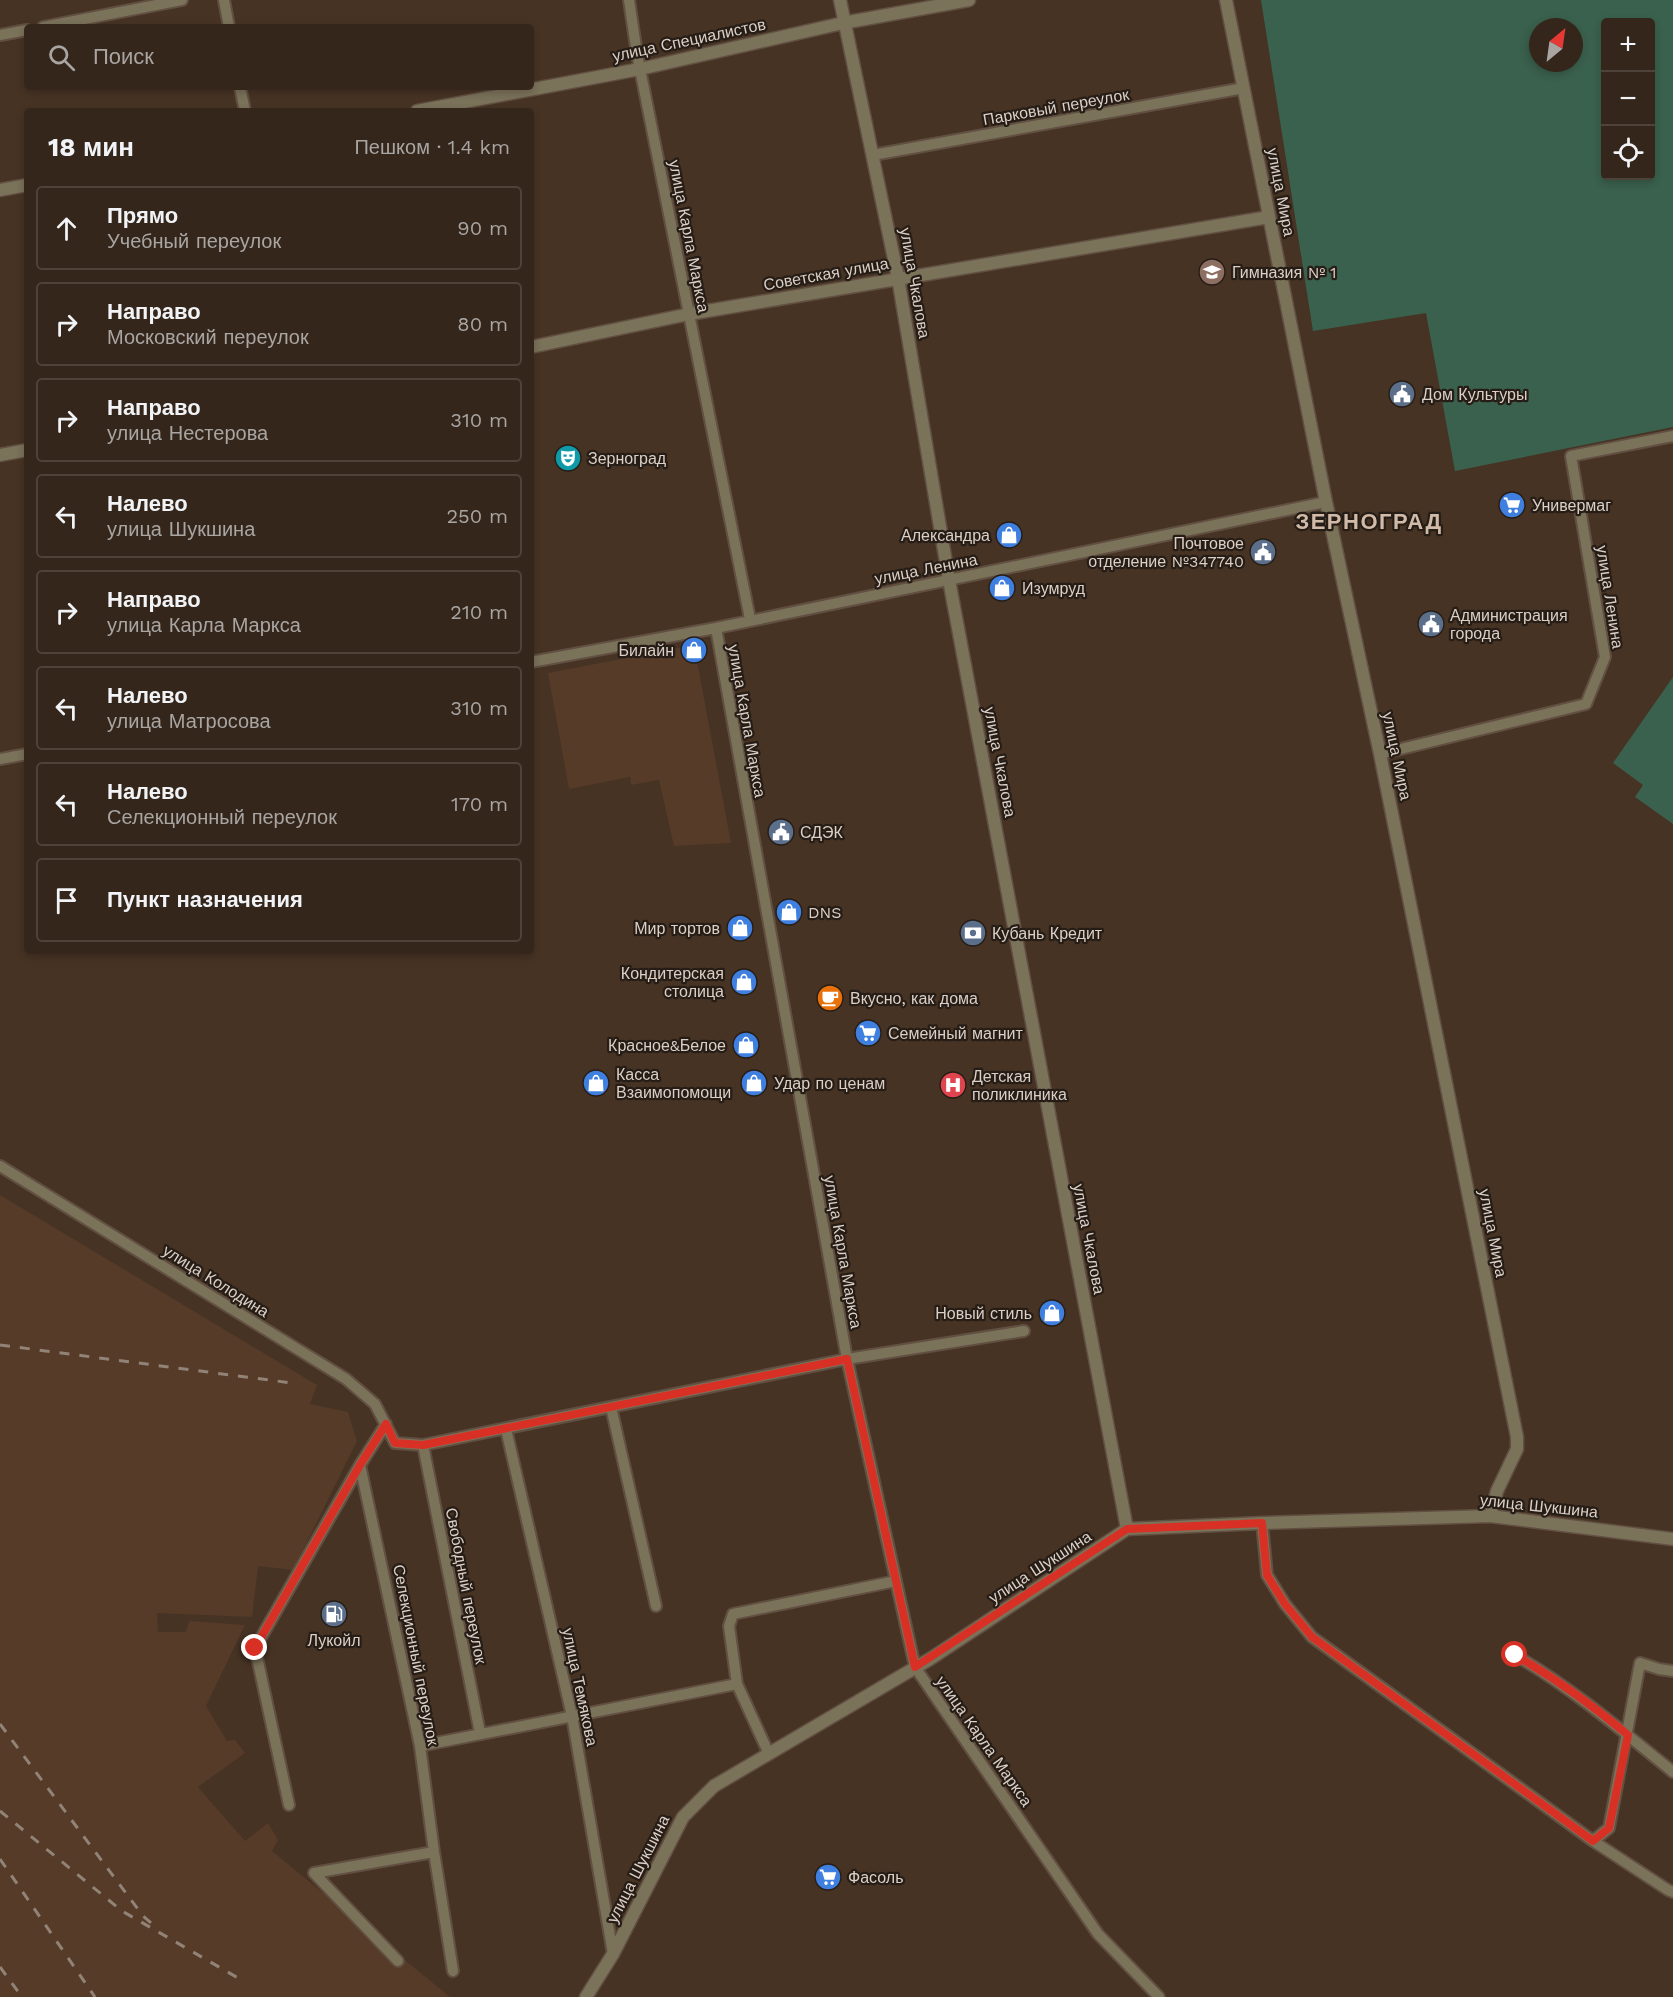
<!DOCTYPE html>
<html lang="ru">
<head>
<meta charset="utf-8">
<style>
	body { margin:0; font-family:"Work Sans",sans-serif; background:#3f3228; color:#f1f3f6 }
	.controls { position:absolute; right:18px; top:18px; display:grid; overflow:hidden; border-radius:6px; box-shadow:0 3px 9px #0003 }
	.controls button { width:54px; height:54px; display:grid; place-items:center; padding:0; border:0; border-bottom:2px solid #4e433a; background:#34261b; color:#f1f3f6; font:30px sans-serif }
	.compass { position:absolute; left:1529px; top:18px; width:54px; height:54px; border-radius:50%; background:#34261b; box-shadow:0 3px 9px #0003; rotate:29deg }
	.stop { position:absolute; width:18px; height:18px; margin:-14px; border:4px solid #d93025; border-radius:50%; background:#fff }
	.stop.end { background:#d93025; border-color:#fff; box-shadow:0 2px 6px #0008 }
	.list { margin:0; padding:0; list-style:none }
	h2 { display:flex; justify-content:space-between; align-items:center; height:78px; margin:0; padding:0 24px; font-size:26px }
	h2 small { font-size:20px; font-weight:400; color:#a9a5a3 }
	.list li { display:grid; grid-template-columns:39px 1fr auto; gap:18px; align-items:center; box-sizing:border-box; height:84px; margin:0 12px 12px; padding:0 12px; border:2px solid #4e433a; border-radius:6px }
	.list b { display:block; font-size:22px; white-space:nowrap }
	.list p { margin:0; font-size:20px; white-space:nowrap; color:#a9a5a3 }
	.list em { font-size:20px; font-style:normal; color:#a9a5a3 }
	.icon { flex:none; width:33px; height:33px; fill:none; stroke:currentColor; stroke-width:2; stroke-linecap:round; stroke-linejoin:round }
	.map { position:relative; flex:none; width:1673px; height:1997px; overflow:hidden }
	.search { position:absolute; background:#34261b; box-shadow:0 3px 9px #0003; left:24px; top:24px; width:510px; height:66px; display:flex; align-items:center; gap:15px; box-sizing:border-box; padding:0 21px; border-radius:6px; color:#a9a5a3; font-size:22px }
	.panel { position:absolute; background:#34261b; box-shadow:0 3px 9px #0003; left:24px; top:108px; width:510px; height:846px; border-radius:6px }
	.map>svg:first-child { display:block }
	.built { fill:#553b28 }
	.green { fill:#3a614d; fill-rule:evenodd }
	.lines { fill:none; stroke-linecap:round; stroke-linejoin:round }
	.minor-casing { stroke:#614f41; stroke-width:14 }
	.tertiary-casing { stroke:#614f41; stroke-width:15 }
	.minor { stroke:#7b725a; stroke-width:10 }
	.tertiary { stroke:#7b725a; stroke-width:12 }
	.rail { stroke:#928377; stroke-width:3; stroke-dasharray:10 10; stroke-linecap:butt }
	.route { stroke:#d93025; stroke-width:8 }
	.labels { text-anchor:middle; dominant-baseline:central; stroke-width:4.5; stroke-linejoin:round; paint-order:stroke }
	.street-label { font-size:16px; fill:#dbcfc6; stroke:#261d16 }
	.poi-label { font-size:16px; fill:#dbcfc6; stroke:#261d16; text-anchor:start }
	.district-label { font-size:22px; font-weight:bold; letter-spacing:1.5px; fill:#d2baa8; stroke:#261d16 }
</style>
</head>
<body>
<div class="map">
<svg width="1673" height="1997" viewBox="0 0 1673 1997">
	<rect width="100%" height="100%" fill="#463324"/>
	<path class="built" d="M694,645L731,843L674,846L659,780L631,785L630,777L569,789L548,673Z
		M0,1195L317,1385L310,1404L348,1412L357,1441L293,1570L258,1566L252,1617L157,1613L158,1632H186L189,1621L245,1625L206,1706L227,1741L235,1740L245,1753L198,1787L245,1841L268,1823L278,1840L272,1851L450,1997H0Z"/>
	<path class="green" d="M1261,0H1673V427L1455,471L1426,313L1313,331ZM1606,22H1650V176H1606ZM1538,27H1574V63H1538Z
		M1673,677V824L1635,797L1643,785L1613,763Z"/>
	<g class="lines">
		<defs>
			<path id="minor" d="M224,0L229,27
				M629,0L637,54L750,619
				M43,27L182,0
				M0,35L27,30
				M240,87L245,111
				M873,155L1244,88
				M716,628L847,1359L915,1667L1098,1934L1159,1997
				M531,662L716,628L1326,502
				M1380,754L1586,704L1605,657L1571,456L1673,436
				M0,759L27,754
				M0,1166L346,1379L375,1404L395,1443L423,1445L847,1359L1024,1331
				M611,1407L656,1606
				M386,1424L360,1465L420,1746L434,1852L453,1971
				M506,1429L572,1716L613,1954
				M423,1445L480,1733
				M1262,1523L1267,1575L1285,1604L1312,1637L1593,1841L1668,1890L1673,1892
				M1515,1655C1573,1689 1621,1730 1673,1772
				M420,1746L737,1684
				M769,1754L737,1684L729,1626L733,1614L896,1581
				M289,1805L255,1648L360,1465
				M1593,1841L1609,1828L1640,1663L1659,1669L1673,1671
				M314,1873L434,1852
				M314,1873L398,1961"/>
			<path id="tertiary" d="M840,0L898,278L949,580L1127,1529
				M1226,0L1326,502L1380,754L1517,1437V1449L1497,1491L1490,1516
				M417,111L640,69L843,23L969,0
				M0,190L27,185
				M531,347L689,314L1269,217
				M0,455L27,450
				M586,1997L613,1954L683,1817L714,1786L930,1659L1127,1529L1262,1523L1490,1516L1673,1539"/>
		</defs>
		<use href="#minor" class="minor-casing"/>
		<use href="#tertiary" class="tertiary-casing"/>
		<use href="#minor" class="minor"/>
		<use href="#tertiary" class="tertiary"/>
		<path class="rail" d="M0,1345L292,1383
			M0,1724L143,1916L151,1923
			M0,1811L122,1911L245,1982
			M0,1859L95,1997
			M0,1967L22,1997"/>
	</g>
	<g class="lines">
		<path class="route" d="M255,1648L360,1465L386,1424L395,1443L423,1445L847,1359L915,1667L1127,1529L1262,1523L1267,1575L1285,1604L1312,1637L1593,1841L1609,1828L1628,1735C1592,1705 1555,1678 1515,1655"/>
	</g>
	<defs>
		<symbol id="school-disc" viewBox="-11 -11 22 22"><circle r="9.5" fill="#8d6e63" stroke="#261d16"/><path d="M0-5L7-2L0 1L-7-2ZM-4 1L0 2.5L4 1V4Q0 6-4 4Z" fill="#fff"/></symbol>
		<symbol id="civic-disc" viewBox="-11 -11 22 22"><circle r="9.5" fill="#5c6f8a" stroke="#261d16"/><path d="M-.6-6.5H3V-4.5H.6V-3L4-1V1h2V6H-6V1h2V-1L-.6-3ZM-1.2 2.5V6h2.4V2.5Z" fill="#fff"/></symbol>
		<symbol id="theatre-disc" viewBox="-11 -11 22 22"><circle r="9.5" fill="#0f9aa8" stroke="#261d16"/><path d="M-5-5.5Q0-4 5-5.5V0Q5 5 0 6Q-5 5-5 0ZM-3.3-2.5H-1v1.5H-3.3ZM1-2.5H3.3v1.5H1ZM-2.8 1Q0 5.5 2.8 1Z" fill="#fff"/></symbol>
		<symbol id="supermarket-disc" viewBox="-11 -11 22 22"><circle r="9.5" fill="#3f7fe0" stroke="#261d16"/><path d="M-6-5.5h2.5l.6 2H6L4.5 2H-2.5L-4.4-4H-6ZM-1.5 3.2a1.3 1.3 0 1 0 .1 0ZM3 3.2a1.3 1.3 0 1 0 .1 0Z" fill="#fff"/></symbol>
		<symbol id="shop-disc" viewBox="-11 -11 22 22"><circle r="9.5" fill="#3f7fe0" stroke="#261d16"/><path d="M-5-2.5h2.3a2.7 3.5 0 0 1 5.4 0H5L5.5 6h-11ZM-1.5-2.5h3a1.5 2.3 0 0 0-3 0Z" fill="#fff"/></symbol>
		<symbol id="bank-disc" viewBox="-11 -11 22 22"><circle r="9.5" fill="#5c6f8a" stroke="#261d16"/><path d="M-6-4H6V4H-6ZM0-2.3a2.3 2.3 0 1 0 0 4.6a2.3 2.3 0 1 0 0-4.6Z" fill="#fff"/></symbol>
		<symbol id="cafe-disc" viewBox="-11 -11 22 22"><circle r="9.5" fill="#e8710a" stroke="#261d16"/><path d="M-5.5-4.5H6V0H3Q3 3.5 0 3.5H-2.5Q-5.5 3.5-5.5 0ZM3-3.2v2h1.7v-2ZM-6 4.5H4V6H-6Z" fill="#fff"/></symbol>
		<symbol id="hospital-disc" viewBox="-11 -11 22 22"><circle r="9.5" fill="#e0444e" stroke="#261d16"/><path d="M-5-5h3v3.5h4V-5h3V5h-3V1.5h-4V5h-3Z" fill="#fff"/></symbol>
		<symbol id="fuel-disc" viewBox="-11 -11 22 22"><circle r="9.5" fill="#5c6f8a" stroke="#261d16"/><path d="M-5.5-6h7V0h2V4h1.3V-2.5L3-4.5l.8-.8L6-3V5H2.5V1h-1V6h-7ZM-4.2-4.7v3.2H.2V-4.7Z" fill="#fff"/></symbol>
	</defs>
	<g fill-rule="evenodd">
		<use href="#school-disc" x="1197" y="257" width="30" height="30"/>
		<use href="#civic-disc" x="1387" y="379" width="30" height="30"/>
		<use href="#theatre-disc" x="553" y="443" width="30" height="30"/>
		<use href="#supermarket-disc" x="1497" y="490" width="30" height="30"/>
		<use href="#shop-disc" x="994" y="520" width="30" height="30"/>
		<use href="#civic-disc" x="1248" y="537" width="30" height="30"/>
		<use href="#shop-disc" x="987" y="573" width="30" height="30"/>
		<use href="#civic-disc" x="1416" y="609" width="30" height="30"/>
		<use href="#shop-disc" x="679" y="635" width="30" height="30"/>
		<use href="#civic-disc" x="766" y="817" width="30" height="30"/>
		<use href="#shop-disc" x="774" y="897" width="30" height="30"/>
		<use href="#shop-disc" x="725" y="913" width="30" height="30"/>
		<use href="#bank-disc" x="958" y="918" width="30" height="30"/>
		<use href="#shop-disc" x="729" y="967" width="30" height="30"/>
		<use href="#cafe-disc" x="815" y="983" width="30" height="30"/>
		<use href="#supermarket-disc" x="853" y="1018" width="30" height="30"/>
		<use href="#shop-disc" x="731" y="1030" width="30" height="30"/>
		<use href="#shop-disc" x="581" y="1068" width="30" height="30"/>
		<use href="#shop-disc" x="739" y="1068" width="30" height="30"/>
		<use href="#hospital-disc" x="938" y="1070" width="30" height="30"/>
		<use href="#shop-disc" x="1037" y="1298" width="30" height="30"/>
		<use href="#fuel-disc" x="319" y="1599" width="30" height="30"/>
		<use href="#supermarket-disc" x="813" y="1862" width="30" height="30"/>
	</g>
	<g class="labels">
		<g class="street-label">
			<text transform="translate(689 40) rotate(-12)">улица Специалистов</text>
			<text transform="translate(1056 107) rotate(-10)">Парковый переулок</text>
			<text transform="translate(1281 192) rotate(79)">улица Мира</text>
			<text transform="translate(689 236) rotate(79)">улица Карла Маркса</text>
			<text transform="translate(826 274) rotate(-10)">Советская улица</text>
			<text transform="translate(915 283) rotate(80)">улица Чкалова</text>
			<text transform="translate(926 569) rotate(-11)">улица Ленина</text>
			<text transform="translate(1610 597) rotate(81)">улица Ленина</text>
			<text transform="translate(747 721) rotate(80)">улица Карла Маркса</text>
			<text transform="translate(1397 756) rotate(78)">улица Мира</text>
			<text transform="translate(1000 762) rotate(79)">улица Чкалова</text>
			<text transform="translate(1493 1233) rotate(79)">улица Мира</text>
			<text transform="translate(1089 1239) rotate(79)">улица Чкалова</text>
			<text transform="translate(843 1252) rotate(80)">улица Карла Маркса</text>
			<text transform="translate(216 1281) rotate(32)">улица Колодина</text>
			<text transform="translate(1539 1506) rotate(6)">улица Шукшина</text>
			<text transform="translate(1040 1567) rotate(-33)">улица Шукшина</text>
			<text transform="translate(466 1586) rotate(79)">Свободный переулок</text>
			<text transform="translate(416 1655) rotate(79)">Селекционный переулок</text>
			<text transform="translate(580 1687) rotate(78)">улица Темякова</text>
			<text transform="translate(984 1741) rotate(55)">улица Карла Маркса</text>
			<text transform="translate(638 1869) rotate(-63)">улица Шукшина</text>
		</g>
		<g class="poi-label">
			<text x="1232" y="272">Гимназия № 1</text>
			<text x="1422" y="394">Дом Культуры</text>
			<text x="588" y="458">Зерноград</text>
			<text x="1532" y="505">Универмаг</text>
			<text x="990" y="535" text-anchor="end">Александра</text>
			<text x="1244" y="543" text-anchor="end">Почтовое<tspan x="1244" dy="18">отделение №347740</tspan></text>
			<text x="1022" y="588">Изумруд</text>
			<text x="1450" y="615">Администрация<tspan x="1450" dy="18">города</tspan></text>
			<text x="674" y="650" text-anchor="end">Билайн</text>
			<text x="800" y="832">СДЭК</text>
			<text x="808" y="912">DNS</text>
			<text x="720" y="928" text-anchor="end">Мир тортов</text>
			<text x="992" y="933">Кубань Кредит</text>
			<text x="724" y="973" text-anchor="end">Кондитерская<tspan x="724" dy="18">столица</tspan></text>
			<text x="850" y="998">Вкусно, как дома</text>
			<text x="888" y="1033">Семейный магнит</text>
			<text x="726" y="1045" text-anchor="end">Красное&amp;Белое</text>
			<text x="616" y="1074">Касса<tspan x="616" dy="18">Взаимопомощи</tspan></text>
			<text x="972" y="1076">Детская<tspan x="972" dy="18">поликлиника</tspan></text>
			<text x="774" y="1083">Удар по ценам</text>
			<text x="1032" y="1313" text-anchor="end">Новый стиль</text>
			<text x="334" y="1640" text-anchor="middle">Лукойл</text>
			<text x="848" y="1877">Фасоль</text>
		</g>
		<g class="district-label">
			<text x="1369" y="521">ЗЕРНОГРАД</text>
		</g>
	</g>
</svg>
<div class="controls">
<button>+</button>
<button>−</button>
<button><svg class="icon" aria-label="locate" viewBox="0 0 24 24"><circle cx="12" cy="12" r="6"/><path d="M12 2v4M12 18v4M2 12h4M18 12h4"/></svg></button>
</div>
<svg class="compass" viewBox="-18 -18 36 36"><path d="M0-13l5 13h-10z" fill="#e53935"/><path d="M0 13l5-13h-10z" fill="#a9a5a3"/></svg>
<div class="stop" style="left:1515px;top:1655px"></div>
<div class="stop end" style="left:255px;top:1648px"></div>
<div class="search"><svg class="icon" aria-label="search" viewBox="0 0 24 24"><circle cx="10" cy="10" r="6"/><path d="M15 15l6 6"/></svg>Поиск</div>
<section class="panel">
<h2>18 мин<small>Пешком · 1.4 km</small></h2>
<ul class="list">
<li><svg class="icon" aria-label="ahead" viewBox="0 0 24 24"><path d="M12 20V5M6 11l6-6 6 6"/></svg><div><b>Прямо</b><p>Учебный переулок</p></div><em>90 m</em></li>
<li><svg class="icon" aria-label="right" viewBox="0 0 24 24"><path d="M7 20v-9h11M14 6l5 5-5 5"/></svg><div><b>Направо</b><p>Московский переулок</p></div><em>80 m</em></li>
<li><svg class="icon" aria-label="right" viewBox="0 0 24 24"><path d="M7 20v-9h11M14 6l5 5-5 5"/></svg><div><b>Направо</b><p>улица Нестерова</p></div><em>310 m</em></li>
<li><svg class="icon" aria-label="left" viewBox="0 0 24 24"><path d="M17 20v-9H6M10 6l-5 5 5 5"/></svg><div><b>Налево</b><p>улица Шукшина</p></div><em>250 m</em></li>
<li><svg class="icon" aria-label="right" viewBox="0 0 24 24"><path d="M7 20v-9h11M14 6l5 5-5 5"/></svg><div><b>Направо</b><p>улица Карла Маркса</p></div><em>210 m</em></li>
<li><svg class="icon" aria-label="left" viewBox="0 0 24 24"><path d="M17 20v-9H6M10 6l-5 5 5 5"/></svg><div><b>Налево</b><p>улица Матросова</p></div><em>310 m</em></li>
<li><svg class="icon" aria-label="left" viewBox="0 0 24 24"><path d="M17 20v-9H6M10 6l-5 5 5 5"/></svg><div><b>Налево</b><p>Селекционный переулок</p></div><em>170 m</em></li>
<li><svg class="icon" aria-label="arrive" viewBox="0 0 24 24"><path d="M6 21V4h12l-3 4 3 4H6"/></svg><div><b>Пункт назначения</b></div></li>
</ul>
</section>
</div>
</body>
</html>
